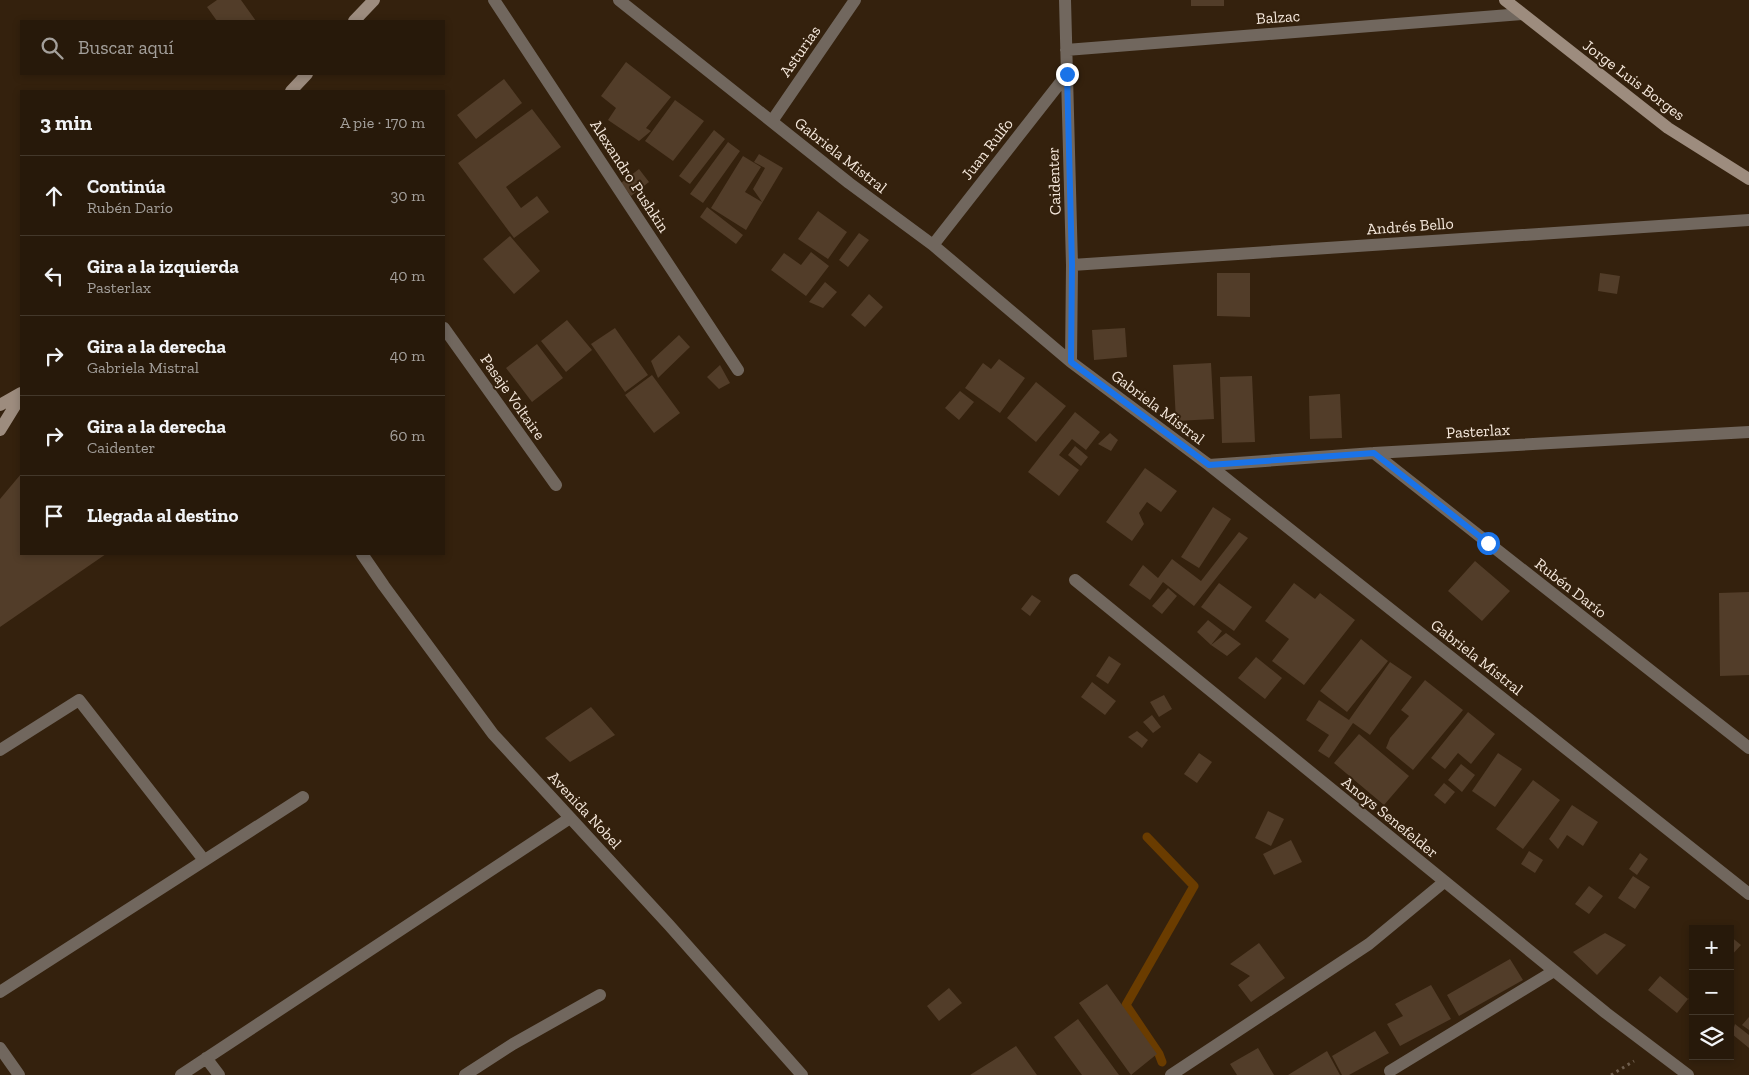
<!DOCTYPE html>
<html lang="es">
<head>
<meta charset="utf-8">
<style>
	body { margin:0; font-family:"Zilla Slab",serif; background:#332618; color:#f1f3f6 }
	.controls { position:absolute; right:15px; bottom:15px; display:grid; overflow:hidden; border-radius:0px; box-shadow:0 2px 8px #0003 }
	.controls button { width:45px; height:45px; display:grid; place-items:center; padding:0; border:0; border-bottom:1px solid #43382b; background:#27190a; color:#f1f3f6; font:25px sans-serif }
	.stop { position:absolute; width:15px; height:15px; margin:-11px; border:4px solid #1a73e8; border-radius:50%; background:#fff }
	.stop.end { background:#1a73e8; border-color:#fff; box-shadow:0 1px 5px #0008 }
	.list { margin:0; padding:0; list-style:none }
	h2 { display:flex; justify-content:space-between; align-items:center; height:65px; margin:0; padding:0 20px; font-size:21px }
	h2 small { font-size:16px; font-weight:400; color:#a4a09c }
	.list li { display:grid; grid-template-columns:32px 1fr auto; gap:15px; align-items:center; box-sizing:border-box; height:80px; padding:0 20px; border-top:1px solid #43382b }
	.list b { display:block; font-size:19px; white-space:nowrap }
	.list p { margin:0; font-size:16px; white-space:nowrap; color:#a4a09c }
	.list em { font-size:16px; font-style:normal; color:#a4a09c }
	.icon { flex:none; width:28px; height:28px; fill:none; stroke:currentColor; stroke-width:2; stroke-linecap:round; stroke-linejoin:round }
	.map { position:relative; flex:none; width:1749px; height:1075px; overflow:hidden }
	.search { position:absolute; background:#27190a; box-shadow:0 2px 8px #0003; left:20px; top:20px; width:425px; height:55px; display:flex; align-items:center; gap:12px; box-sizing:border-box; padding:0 18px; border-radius:0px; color:#a4a09c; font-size:19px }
	.panel { position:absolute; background:#27190a; box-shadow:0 2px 8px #0003; left:20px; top:90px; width:425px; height:465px; border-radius:0px }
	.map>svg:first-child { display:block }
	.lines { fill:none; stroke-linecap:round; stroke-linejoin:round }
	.stream { stroke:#6a3c00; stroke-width:9 }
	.building { fill:#523d29 }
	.path { stroke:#6f5e4d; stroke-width:3; stroke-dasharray:2.5 4; stroke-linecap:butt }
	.street { stroke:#71675e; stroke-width:12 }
	.secondary { stroke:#9d8c7e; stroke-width:12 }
	.route { stroke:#1a73e8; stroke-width:6 }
	.labels { text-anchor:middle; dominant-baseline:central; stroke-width:4; stroke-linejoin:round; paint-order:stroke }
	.street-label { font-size:16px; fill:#f5e8dc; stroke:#34210d }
</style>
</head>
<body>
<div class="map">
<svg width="1749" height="1075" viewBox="0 0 1749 1075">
	<rect width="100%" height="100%" fill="#34210d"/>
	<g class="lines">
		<path class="stream" d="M1147,837L1194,886L1126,1005L1159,1054L1162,1062"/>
	</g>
	<path class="building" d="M217,0H241L256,21H217L207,7Z
		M1191,0H1224V6H1191Z
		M626,62L671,97L646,128L651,131L639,141L608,120L616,108L601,96Z
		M504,79L522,103L476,139L457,115Z
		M675,100L704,121L673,161L645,141Z
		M532,109L561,147L506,187L521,208L537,196L549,212L514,238L458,163Z
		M714,130L725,139L690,184L679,176Z
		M728,142L740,151L703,203L690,194Z
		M759,154L783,168L746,230L711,208L743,156L761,167L745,192L762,202L753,189L765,168L754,162Z
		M639,169L649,182L631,196L621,183Z
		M707,207L743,235L736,244L700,217Z
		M818,211L847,232L828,259L798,239Z
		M859,233L869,240L848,267L839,260Z
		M510,236L540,271L514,294L483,259Z
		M811,252L829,266L806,296L771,270L784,253L801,265Z
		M1217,273H1250V317L1217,316Z
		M1600,273L1620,276L1617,294L1598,291Z
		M825,282L837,292L823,308L809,302Z
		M869,294L883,307L865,327L851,315Z
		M567,320L592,350L566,372L541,341Z
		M615,328L648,375L625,392L591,344Z
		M1125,328L1127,357L1094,360L1092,330Z
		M679,335L690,347L658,378L651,361Z
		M537,344L563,378L532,402L506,368Z
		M999,359L1025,378L1000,413L965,388L983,363L991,369Z
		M1211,363L1214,419L1176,421L1173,365Z
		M720,365L730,383L719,389L707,377Z
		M652,375L680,413L654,433L625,395Z
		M1252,376L1255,442L1222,443L1220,377Z
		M1036,382L1066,406L1036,442L1007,418Z
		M960,391L974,402L959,420L945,408Z
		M1340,394L1342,438L1310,439L1309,396Z
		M1075,412L1100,432L1086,450L1072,439L1059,455L1079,470L1059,496L1028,472Z
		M1110,433L1118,440L1111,451L1098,444Z
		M1075,446L1088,457L1081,466L1068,455Z
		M1145,468L1177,491L1161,512L1147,502L1139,513L1144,524L1132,541L1106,522Z
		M21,474V554H106L0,627V499Z
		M1213,507L1231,519L1199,568L1181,557Z
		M1239,532L1248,538L1194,606L1163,582L1150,600L1129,585L1143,565L1158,578L1172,559L1201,581Z
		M1475,561L1510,591L1482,621L1448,591Z
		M1219,583L1252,607L1234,631L1201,607Z
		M1294,583L1315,599L1320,593L1355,620L1304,685L1272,661L1289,639L1265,621Z
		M1168,588L1177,596L1162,614L1152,606Z
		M1749,592V675L1720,676L1719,593Z
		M1032,595L1041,601L1030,616L1021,609Z
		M1208,620L1222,631L1211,645L1197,632Z
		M1226,633L1241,644L1227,656L1211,645Z
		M1361,639L1388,661L1347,712L1320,691Z
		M1109,656L1121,664L1108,684L1096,676Z
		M1256,657L1282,678L1265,699L1238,678Z
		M1390,662L1412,677L1370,735L1353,723L1329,758L1318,751L1329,735L1306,720L1319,700L1349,720Z
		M1425,680L1463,710L1413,770L1386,748L1390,738L1409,716L1401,710Z
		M1092,682L1116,701L1105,715L1081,697Z
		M1164,695L1172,709L1159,717L1150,702Z
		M591,707L615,735L570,762L545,738Z
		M1468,712L1495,734L1471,764L1458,753L1445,769L1431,758Z
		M1152,715L1161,727L1153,733L1143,722Z
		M1137,731L1148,740L1142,748L1128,737Z
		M1359,734L1409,776L1384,805L1334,763Z
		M1199,753L1212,762L1197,783L1184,774Z
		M1498,753L1522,769L1495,807L1472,791Z
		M1461,764L1475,775L1462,792L1448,780Z
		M1533,780L1560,800L1523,849L1496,829Z
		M1444,783L1455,792L1445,804L1434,795Z
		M1572,805L1598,822L1583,846L1567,835L1558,849L1549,839Z
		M1268,811L1284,819L1271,846L1255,838Z
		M1291,840L1302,862L1274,875L1263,854Z
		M1529,851L1543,860L1535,873L1521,864Z
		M1640,853L1648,859L1637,875L1629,869Z
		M1633,876L1650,887L1635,909L1618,898Z
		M1589,886L1603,896L1589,914L1575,904Z
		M1605,933L1626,945L1597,975L1573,952Z
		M1730,936L1741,945L1730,957Z
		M1259,943L1285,978L1251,1002L1238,985L1250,976L1230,964Z
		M1510,959L1523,980L1459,1016L1447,995Z
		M1660,976L1688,999L1693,996V1001L1688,999L1677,1013L1648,990Z
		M1107,984L1157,1054L1131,1075L1079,1003Z
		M1431,985L1451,1019L1400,1046L1387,1024L1403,1016L1395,1004Z
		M949,988L962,1003L939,1021L927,1006Z
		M1749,1017V1030L1742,1025Z
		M1078,1019L1119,1075H1082L1054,1037Z
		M1735,1024L1749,1035V1048L1732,1034Z
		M1375,1031L1389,1053L1349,1075H1342L1332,1056Z
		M1016,1046L1037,1075H970Z
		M1258,1048L1274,1075H1237L1230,1064Z
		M1327,1051L1340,1075H1288Z"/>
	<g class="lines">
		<path class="path" d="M1611,1075L1634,1061"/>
		<path class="street" d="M494,0L738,370
			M619,0L849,183L933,245L1071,362L1209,465L1749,894
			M1065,0L1072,265L1071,362
			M1066,50L1522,14
			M772,121L855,0
			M933,245L1067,74
			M1072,265L1749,220
			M444,328L556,485
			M1374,453L1749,748
			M1209,465L1374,453L1749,432
			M362,554L384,586L493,734L669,925L802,1075
			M1075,580L1606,1013L1688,1075
			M0,750L79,700L204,860
			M0,992L303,797
			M0,1048L19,1075
			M206,1058L219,1075
			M1390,1071L1554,971
			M181,1075L570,818
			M465,1075L513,1044L600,995
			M1171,1075L1369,944L1444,882"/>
		<path class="secondary" d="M1505,0L1668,128L1749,179
			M354,21L374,0
			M291,91L307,74
			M0,405L21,393
			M0,430L21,396"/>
	</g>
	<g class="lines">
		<path class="route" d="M1067,74L1072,265L1071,362L1209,465L1374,453L1488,543"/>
	</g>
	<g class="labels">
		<g class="street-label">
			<text transform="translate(1278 17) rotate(-4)">Balzac</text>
			<text transform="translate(800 51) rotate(-55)">Asturias</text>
			<text transform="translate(1634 80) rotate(37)">Jorge Luis Borges</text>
			<text transform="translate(987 149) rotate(-52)">Juan Rulfo</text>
			<text transform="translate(841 155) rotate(38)">Gabriela Mistral</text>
			<text transform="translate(630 176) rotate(57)">Alexandro Pushkin</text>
			<text transform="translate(1054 181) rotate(-92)">Caidenter</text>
			<text transform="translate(1410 226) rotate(-4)">Andrés Bello</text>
			<text transform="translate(513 397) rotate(55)">Pasaje Voltaire</text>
			<text transform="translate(1158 407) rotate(37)">Gabriela Mistral</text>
			<text transform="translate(1478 431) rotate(-3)">Pasterlax</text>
			<text transform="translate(1571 588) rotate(38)">Rubén Darío</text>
			<text transform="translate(1477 657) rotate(38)">Gabriela Mistral</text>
			<text transform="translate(585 810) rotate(47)">Avenida Nobel</text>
			<text transform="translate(1390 817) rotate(39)">Anoys Senefelder</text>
		</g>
	</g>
</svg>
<div class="controls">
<button>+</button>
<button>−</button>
<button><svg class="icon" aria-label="layers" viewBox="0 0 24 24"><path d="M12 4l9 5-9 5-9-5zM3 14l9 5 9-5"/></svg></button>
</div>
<div class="stop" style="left:1488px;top:543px"></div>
<div class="stop end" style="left:1067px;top:74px"></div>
<div class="search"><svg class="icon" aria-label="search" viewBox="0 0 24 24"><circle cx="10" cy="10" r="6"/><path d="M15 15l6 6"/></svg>Buscar aquí</div>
<section class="panel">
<h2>3 min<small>A pie · 170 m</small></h2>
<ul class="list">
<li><svg class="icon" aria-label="ahead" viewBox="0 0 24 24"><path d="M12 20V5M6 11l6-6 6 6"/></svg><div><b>Continúa</b><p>Rubén Darío</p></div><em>30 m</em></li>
<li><svg class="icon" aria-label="left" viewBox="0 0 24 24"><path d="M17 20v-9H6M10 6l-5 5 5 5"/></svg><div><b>Gira a la izquierda</b><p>Pasterlax</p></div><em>40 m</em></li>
<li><svg class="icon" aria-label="right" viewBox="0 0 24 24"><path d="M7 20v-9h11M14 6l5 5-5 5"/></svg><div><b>Gira a la derecha</b><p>Gabriela Mistral</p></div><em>40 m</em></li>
<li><svg class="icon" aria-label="right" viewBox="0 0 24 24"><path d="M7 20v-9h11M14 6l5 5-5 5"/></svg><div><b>Gira a la derecha</b><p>Caidenter</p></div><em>60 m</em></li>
<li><svg class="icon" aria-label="arrive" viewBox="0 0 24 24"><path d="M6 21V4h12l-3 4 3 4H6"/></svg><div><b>Llegada al destino</b></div></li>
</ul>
</section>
</div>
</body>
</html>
